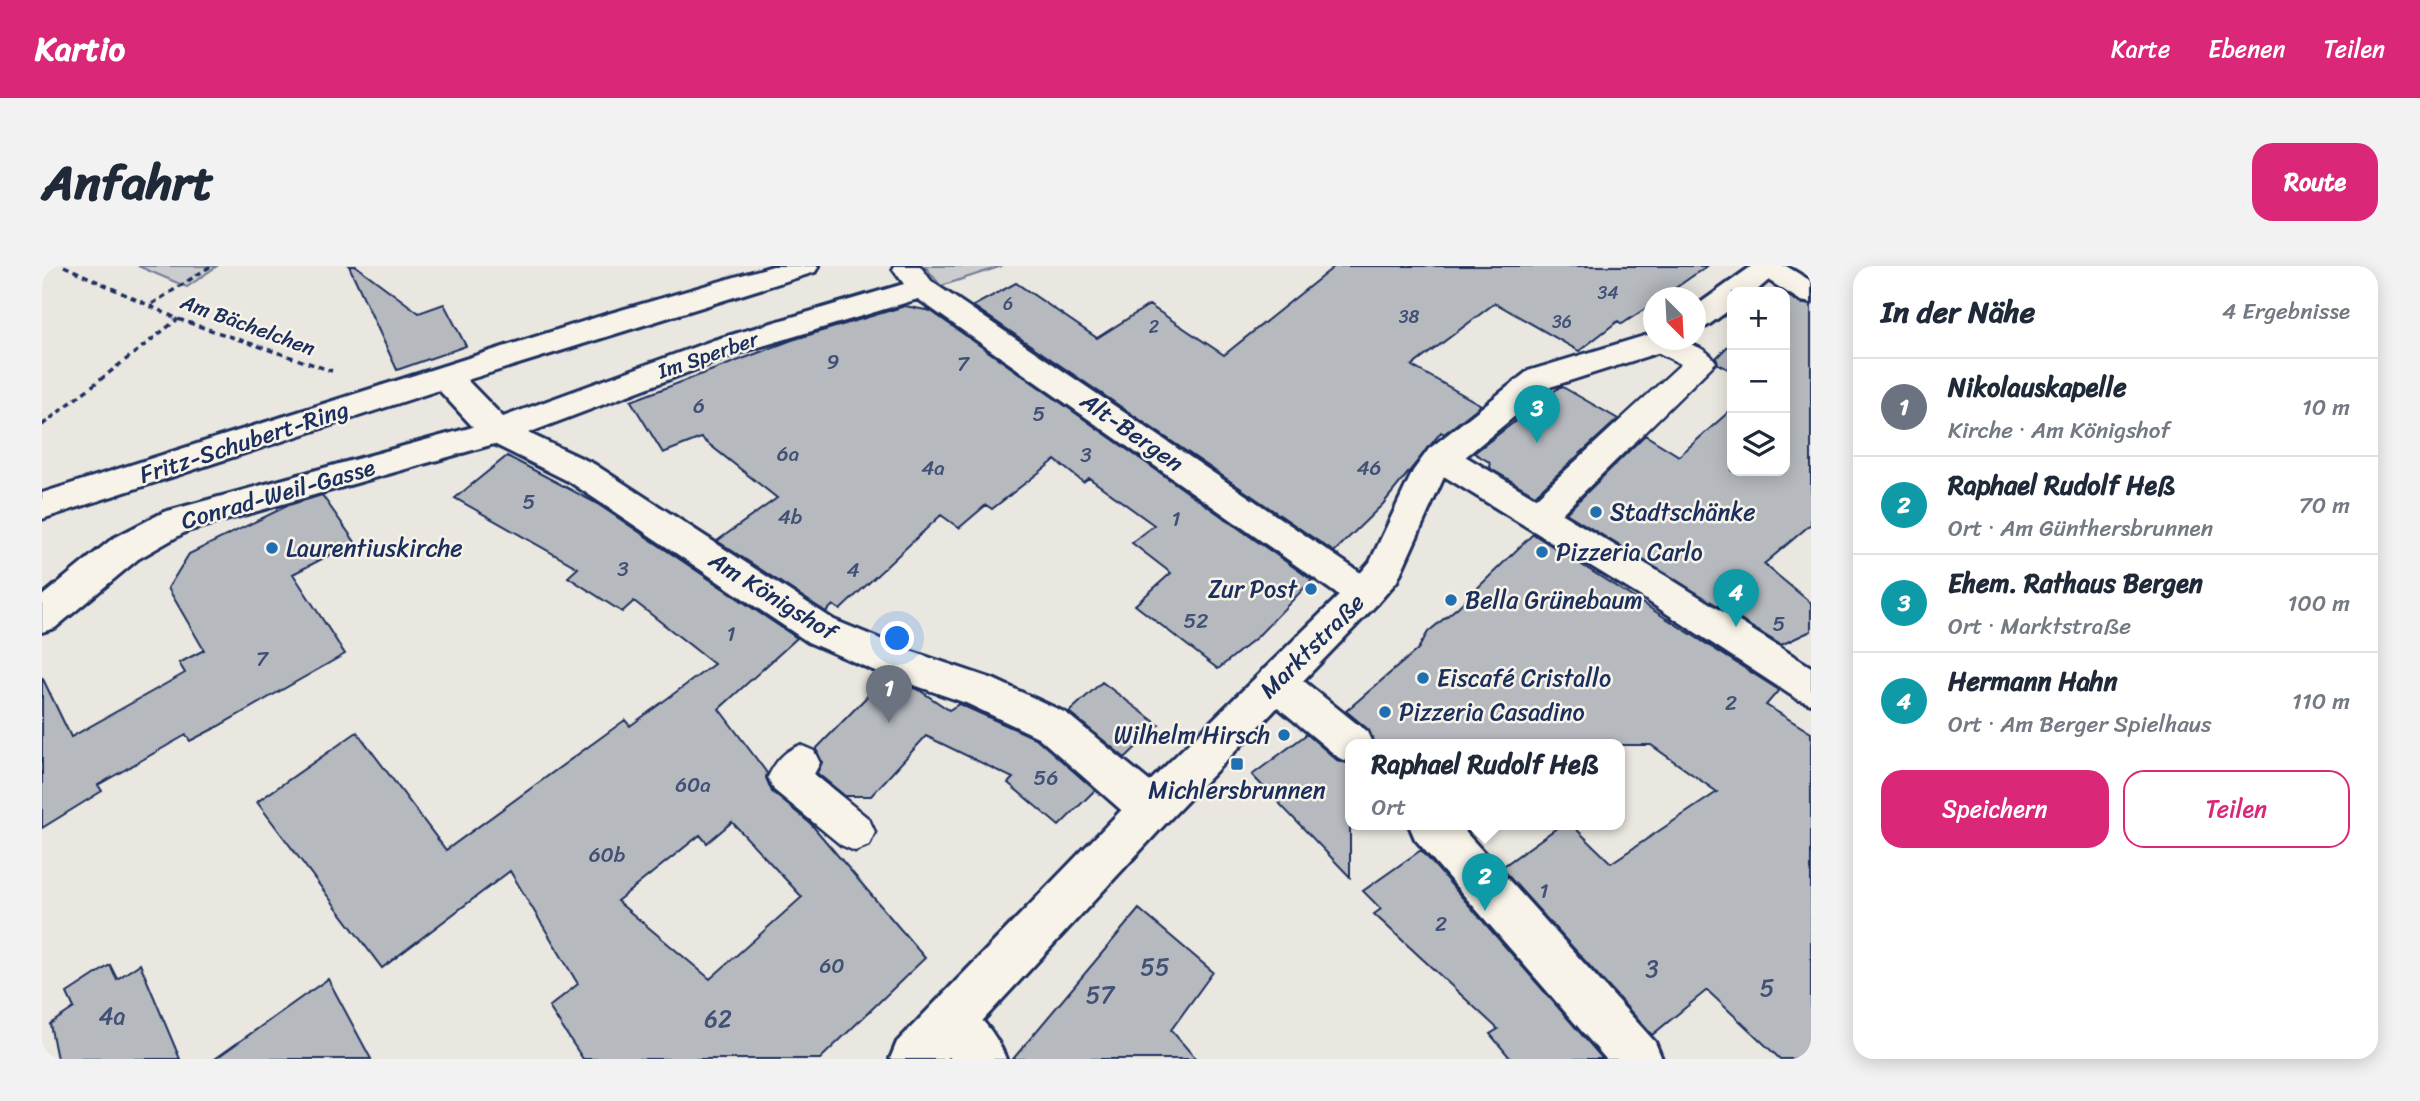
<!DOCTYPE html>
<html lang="de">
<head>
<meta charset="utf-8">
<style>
	body { margin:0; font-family:Sriracha,sans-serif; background:#f2f2f3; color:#1f2937 }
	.controls { position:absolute; right:21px; top:21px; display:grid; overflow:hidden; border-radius:14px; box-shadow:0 4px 18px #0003 }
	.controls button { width:63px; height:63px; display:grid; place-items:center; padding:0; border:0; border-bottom:2px solid #e0e1e3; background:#fff; color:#1f2937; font:35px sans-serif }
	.compass { position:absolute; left:1601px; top:21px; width:63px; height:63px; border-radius:50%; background:#fff; box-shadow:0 4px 18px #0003; rotate:156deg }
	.you { position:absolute; left:856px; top:373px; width:24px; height:24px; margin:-18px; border:5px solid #fff; border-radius:50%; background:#1a73e8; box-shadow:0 0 0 10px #1a73e833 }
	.badge { display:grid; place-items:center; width:46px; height:46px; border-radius:50%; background:#db2777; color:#fff; font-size:23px; font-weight:700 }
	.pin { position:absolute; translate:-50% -58px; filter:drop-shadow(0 2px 4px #0008) }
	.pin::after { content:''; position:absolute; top:37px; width:24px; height:21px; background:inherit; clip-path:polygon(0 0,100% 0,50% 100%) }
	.popup { position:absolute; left:1303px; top:473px; width:280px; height:91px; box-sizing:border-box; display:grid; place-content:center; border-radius:14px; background:#fff; filter:drop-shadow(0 2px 5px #0005); font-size:23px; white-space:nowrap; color:#747a83 }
	.popup b { font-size:26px; color:#1f2937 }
	.popup::after { content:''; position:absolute; left:50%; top:100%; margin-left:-14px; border:14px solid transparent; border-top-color:#fff }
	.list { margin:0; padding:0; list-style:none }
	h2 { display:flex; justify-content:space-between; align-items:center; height:91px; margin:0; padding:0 28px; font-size:30px }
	h2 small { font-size:23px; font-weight:400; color:#747a83 }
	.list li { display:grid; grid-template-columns:46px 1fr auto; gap:21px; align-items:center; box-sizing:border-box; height:98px; padding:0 28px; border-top:2px solid #e0e1e3 }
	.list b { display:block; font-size:26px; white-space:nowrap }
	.list p { margin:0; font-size:23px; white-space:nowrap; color:#747a83 }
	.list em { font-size:23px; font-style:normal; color:#747a83 }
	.actions { display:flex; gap:14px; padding:21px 28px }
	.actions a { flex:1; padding:16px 0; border:2px solid #db2777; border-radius:21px; text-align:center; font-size:24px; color:#db2777 }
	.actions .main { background:#db2777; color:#fff }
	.icon { flex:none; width:38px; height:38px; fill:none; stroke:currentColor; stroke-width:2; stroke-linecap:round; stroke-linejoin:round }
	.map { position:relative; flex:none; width:1769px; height:793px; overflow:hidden; border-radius:21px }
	header { display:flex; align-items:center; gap:42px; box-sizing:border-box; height:98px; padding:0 35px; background:#db2777; color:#fff }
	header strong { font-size:33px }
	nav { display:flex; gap:38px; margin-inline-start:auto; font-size:24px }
	.intro { display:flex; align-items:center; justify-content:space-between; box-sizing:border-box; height:168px; padding:0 42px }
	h1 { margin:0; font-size:49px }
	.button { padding:18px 32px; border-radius:21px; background:#db2777; color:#fff; font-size:24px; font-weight:700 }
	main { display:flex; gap:42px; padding:0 42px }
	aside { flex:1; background:#fff; border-radius:21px; box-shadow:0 4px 18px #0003 }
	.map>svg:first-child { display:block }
	.green { fill:#cbcccd; stroke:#737e96; stroke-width:2 }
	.building { fill:#b6babf; stroke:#1b2f5e; stroke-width:2; fill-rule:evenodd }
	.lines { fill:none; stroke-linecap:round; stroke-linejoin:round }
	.pedestrian-casing { stroke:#1b2f5e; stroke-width:5 }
	.minor-casing { stroke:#1b2f5e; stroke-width:6 }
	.tertiary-casing { stroke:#1b2f5e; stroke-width:6 }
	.path { stroke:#1b2f5e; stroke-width:3.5; stroke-dasharray:6 4.5; stroke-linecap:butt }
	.pedestrian { fill:#f7f3e8; fill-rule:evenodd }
	.minor { fill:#f7f3e8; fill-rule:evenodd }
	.tertiary { fill:#f7f3e8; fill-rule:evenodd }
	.poi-dot { fill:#1f6fb2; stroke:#f7f3e8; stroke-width:2.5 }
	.labels { text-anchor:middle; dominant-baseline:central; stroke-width:5; stroke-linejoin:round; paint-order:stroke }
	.far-number-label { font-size:18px; fill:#425276 }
	.far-street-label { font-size:21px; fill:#1b2f5e; stroke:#f7f3e8 }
	.number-label { font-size:21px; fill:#425276 }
	.street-label { font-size:24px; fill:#1b2f5e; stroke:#f7f3e8 }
	.poi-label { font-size:24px; fill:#1b2f5e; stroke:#f7f3e8; text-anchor:start }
	.near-number-label { font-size:24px; fill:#425276 }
</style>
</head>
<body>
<header>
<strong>Kartio</strong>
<nav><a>Karte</a><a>Ebenen</a><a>Teilen</a></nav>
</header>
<div class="intro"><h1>Anfahrt</h1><a class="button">Route</a></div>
<main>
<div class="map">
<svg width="1769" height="793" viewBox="0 0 1769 793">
	<rect width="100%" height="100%" fill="#eae7e0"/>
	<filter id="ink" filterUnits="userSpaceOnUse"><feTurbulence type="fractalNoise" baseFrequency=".0143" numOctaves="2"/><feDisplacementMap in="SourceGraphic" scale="14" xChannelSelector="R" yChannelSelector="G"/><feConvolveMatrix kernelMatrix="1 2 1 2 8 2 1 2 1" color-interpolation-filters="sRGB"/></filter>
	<g filter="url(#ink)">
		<path class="green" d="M96,0H175L145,21Z
			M883,0H960L899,20Z"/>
		<path class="building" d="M307,0H314L377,47L402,38L424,80L355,104Z
			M1293,0H1665L1619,32H1612V37L1580,58L1576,55L1537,85L1453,37L1370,100L1439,139L1402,168L1399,166L1341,238L1292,286L931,40L974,17L1055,72L1107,39L1182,89Z
			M1743,28L1758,37L1769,39V258L1722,298L1769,337V365L1739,379L1524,247L1603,169L1637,190L1690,143V205H1743Z
			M863,40L889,45L1270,314L1215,371L1176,403L1093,339L1129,307L1090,277L1112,259L1047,212L1041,216L1013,194L950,243L944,239L917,262L899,249L798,344L791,339L784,346L675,275L735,232L659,172L621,187L589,135L750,74Z
			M1690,76V105L1676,98L1674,92Z
			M1519,120L1576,153L1493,229L1449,203L1447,196L1432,187Z
			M465,190L554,237L755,372L677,443L725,507L724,512L730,526L769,558L883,692L778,793H541L507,741L536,718L468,605L340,702L215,536L315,466L404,584L583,454L588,460L672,398L592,335L580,346L526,311L536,302L413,232ZM690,556L760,631L668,713L575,635L658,569L665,577Z
			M280,229L313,276L251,308L303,388L173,462L148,475L144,469L56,519L60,525L0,562V411L29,471L143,407L137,397L162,384L126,322L147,288L247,239Z
			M1491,268L1737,424L1724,439L1769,467V793H1738L1665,724L1610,769L1459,602L1519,559H1530L1569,597L1675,526L1609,479H1333L1327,464L1304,445L1376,383L1386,366L1416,341Z
			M843,412L877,424L907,444L917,438L995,473L1053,524L1017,560L966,517L971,512L884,470L829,530H803L775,507L780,496L774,483Z
			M1060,416L1117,459L1083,492L1027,446Z
			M1265,468L1295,494L1308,498V611L1210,509Z
			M1379,584L1561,793H1469L1448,768L1456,763L1332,648L1339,643L1321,625Z
			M1097,643L1171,706L1129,764L1154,793H971Z
			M98,698L138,793H15L8,758L32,742L25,727L68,699L75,713Z
			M286,713L329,793H173L260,731Z"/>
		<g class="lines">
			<defs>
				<path id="pedestrian" d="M1612,68V74C1633,74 1661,76 1674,96L1507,260L1495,264L1483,260L1478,251L1483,242L1639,98L1609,83L1604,76Z
					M758,479L772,485L778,497L772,508L827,553L833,566L827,579L813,585L799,579L732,524L726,511C734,495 741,486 758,479Z"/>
				<path id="minor" d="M731,0H777L773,6L425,114L461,151L672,74L862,18L851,3L853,0H878L890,16L1335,318L1340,328L1335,338L1322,343L1309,338L876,33L694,88L486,167L552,198L792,354L865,384L951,413L1024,447L1124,529L1130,543L1124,557L1109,562L1094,557L996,471L924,437L840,408L766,376L528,216L452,178L145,265L96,293L13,362L0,366V330L70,273L122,246L431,161L397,124L0,253V227L562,49Z
					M1711,0H1744L1769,15V37L1759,35L1715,7Z
					M1399,180L1411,183L1624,310L1769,401V438L1755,433L1598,330L1387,201L1382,192L1387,183Z
					M1234,399L1248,404L1325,466L1331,479H1308V496L1297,492L1220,428L1215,416L1220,404Z
					M1367,559H1417L1613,776L1620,793H1564L1373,573Z
					M909,732C935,743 954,767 964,793H909L892,773L885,756L892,739Z"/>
				<path id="tertiary" d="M1710,0H1743L1713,26H1690V42L1665,60L1654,63V40Z
					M1612,67V74H1638L1634,81L1508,121L1411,201L1402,211L1355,315L1335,338L1124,557L905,793H848L855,776L1094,529L1309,318L1328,296L1371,205L1387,183L1486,105Z"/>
			</defs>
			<use href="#pedestrian" class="pedestrian-casing"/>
			<use href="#minor" class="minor-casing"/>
			<use href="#tertiary" class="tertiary-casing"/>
			<path class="path" d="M22,0L136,53L290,105
				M110,38L169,0
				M0,159L136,53"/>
			<use href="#pedestrian" class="pedestrian"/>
			<use href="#minor" class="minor"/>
			<use href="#tertiary" class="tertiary"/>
		</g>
	</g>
	<g class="poi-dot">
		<circle cx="1554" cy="246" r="7"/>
		<circle cx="230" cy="282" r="7"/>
		<circle cx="1500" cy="286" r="7"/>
		<circle cx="1269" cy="323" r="7"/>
		<circle cx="1409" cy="334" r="7"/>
		<circle cx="1381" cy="412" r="7"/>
		<circle cx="1343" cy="446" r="7"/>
		<circle cx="1242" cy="469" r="7"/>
		<rect x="1188" y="491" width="14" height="14" rx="3.5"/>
	</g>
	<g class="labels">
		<g class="far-number-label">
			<text x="1566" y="27">34</text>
			<text x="966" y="38">6</text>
			<text x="1367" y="51">38</text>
			<text x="1520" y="56">36</text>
			<text x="1112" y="61">2</text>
		</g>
		<g class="far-street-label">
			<text transform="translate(206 59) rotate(20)">Am Bächelchen</text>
			<text transform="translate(666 89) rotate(-19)">Im Sperber</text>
		</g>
		<g class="number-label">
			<text x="791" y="96">9</text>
			<text x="921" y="98">7</text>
			<text x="657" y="140">6</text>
			<text x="997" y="148">5</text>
			<text x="746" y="188">6a</text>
			<text x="1044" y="189">3</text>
			<text x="891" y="202">4a</text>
			<text x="1327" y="202">46</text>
			<text x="487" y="236">5</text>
			<text x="748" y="251">4b</text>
			<text x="1134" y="253">1</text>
			<text x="581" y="303">3</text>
			<text x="811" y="304">4</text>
			<text x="1154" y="355">52</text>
			<text x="1737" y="358">5</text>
			<text x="689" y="368">1</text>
			<text x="220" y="393">7</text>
			<text x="1689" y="437">2</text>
			<text x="1004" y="512">56</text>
			<text x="651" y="519">60a</text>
			<text x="565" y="589">60b</text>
			<text x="1502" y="625">1</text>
			<text x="1399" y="658">2</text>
			<text x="790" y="700">60</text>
		</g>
		<g class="street-label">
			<text transform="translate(1090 166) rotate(35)">Alt-Bergen</text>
			<text transform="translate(202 176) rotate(-18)">Fritz-Schubert-Ring</text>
			<text transform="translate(236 228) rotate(-16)">Conrad-Weil-Gasse</text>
			<text transform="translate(731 330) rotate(32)">Am Königshof</text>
			<text transform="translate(1270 380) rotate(-45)">Marktstraße</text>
		</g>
		<g class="poi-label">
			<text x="1568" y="246">Stadtschänke</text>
			<text x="244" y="282">Laurentiuskirche</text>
			<text x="1514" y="286">Pizzeria Carlo</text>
			<text x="1255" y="323" text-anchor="end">Zur Post</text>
			<text x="1423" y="334">Bella Grünebaum</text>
			<text x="1395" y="412">Eiscafé Cristallo</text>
			<text x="1357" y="446">Pizzeria Casadino</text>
			<text x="1228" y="469" text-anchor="end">Wilhelm Hirsch</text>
			<text x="1195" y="524" text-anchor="middle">Michlersbrunnen</text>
		</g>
		<g class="near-number-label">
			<text x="1113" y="701">55</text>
			<text x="1610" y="703">3</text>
			<text x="1725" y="722">5</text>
			<text x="1058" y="729">57</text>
			<text x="70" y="750">4a</text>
			<text x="676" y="753">62</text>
		</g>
	</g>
</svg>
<div class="controls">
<button>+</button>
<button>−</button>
<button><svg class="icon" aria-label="layers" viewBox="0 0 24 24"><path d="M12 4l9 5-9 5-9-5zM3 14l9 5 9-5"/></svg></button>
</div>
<svg class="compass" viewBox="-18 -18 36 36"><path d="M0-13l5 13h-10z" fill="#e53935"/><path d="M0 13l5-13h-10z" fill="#747a83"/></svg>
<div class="you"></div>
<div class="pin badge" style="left:847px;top:457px;background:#6b7280">1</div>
<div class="pin badge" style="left:1443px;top:645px;background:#0f9aa8">2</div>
<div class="popup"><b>Raphael Rudolf Heß</b>Ort</div>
<div class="pin badge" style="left:1495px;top:177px;background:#0f9aa8">3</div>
<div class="pin badge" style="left:1694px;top:361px;background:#0f9aa8">4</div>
</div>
<aside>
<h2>In der Nähe<small>4 Ergebnisse</small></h2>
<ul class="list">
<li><span class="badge" style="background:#6b7280">1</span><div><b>Nikolauskapelle</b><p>Kirche · Am Königshof</p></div><em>10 m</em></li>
<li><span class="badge" style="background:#0f9aa8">2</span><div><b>Raphael Rudolf Heß</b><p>Ort · Am Günthersbrunnen</p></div><em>70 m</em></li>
<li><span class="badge" style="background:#0f9aa8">3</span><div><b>Ehem. Rathaus Bergen</b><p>Ort · Marktstraße</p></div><em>100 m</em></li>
<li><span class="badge" style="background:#0f9aa8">4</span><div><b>Hermann Hahn</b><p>Ort · Am Berger Spielhaus</p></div><em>110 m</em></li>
</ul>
<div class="actions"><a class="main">Speichern</a><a>Teilen</a></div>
</aside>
</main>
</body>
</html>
